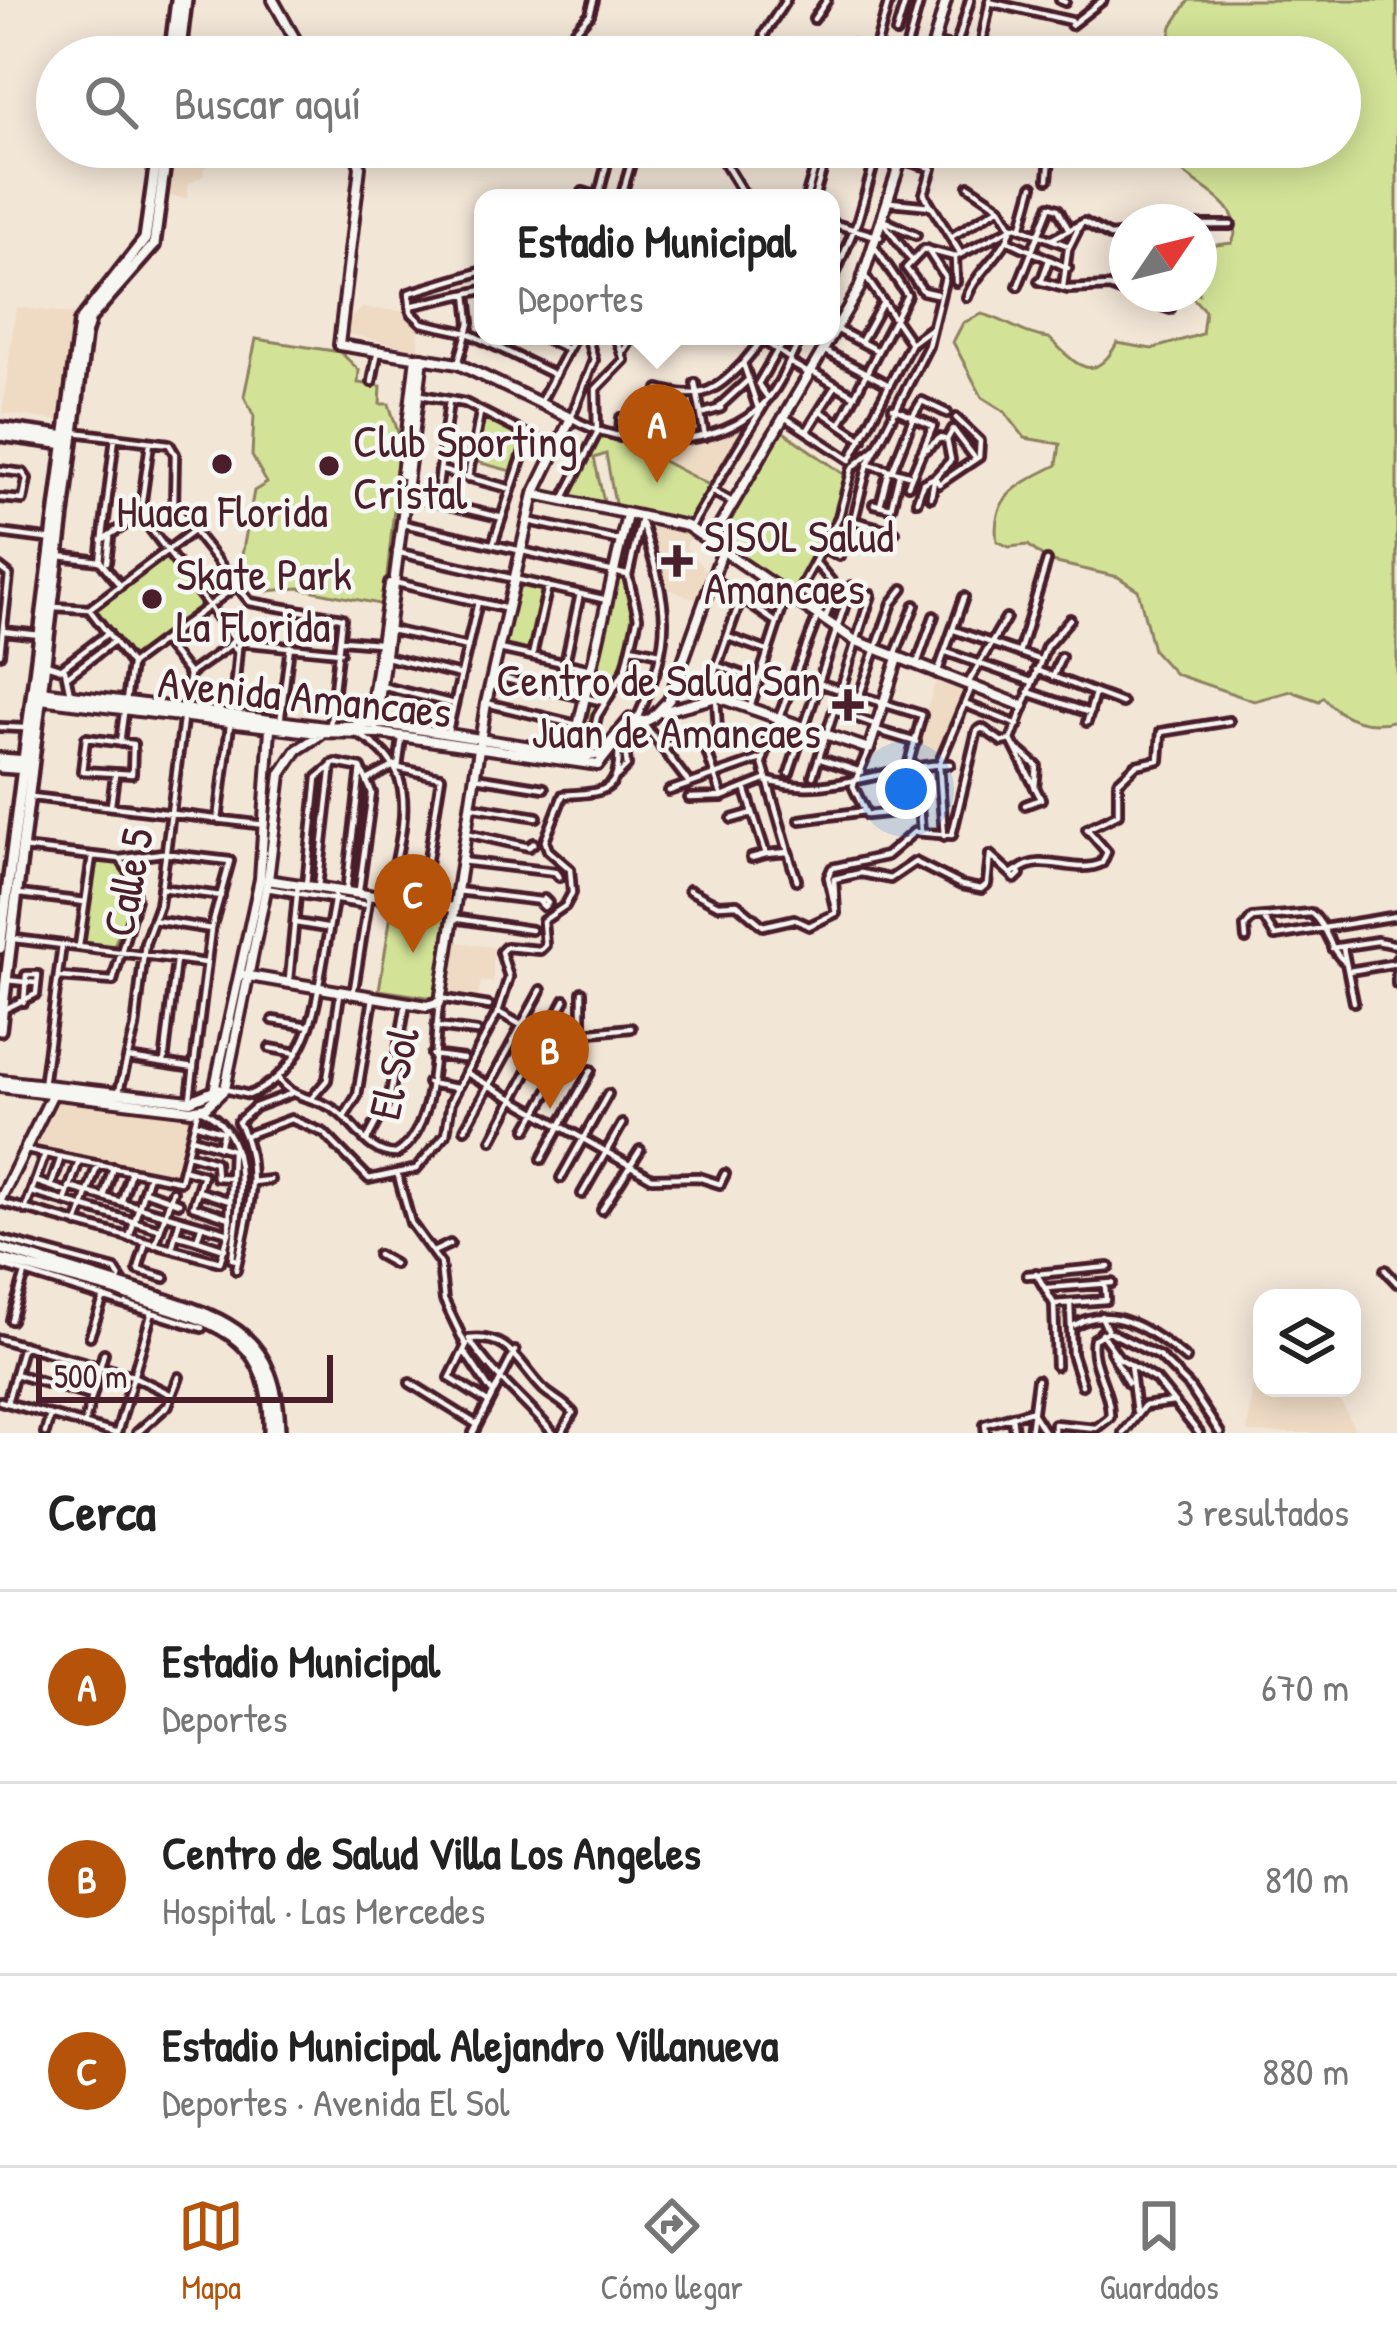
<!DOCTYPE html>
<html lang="es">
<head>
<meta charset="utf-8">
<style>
	body { margin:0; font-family:"Patrick Hand",sans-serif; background:#f2f2f2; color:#222 }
	.controls { position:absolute; right:36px; bottom:36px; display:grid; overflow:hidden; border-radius:24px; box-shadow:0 6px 30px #0003 }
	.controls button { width:108px; height:108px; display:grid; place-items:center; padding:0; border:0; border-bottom:3px solid #e0e0e0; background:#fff; color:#222; font:60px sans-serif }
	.compass { position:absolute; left:1109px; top:204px; width:108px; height:108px; border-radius:50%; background:#fff; box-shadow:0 6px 30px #0003; rotate:55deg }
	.scale { position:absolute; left:36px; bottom:30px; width:297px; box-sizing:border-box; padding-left:12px; border:6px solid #4a1f2b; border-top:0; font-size:33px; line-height:42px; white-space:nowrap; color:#4a1f2b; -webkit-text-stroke:9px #f6f6f2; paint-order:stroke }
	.you { position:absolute; left:906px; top:789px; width:42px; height:42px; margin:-30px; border:9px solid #fff; border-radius:50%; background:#1a73e8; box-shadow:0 0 0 18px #1a73e833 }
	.badge { display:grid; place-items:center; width:78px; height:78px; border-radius:50%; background:#b45309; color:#fff; font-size:39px; font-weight:700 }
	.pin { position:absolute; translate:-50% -99px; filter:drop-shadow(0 3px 6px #0008) }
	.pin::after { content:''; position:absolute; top:63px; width:42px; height:36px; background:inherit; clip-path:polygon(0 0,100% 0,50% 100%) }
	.popup { position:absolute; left:474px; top:189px; width:366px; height:156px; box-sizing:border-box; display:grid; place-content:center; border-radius:24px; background:#fff; filter:drop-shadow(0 3px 9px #0005); font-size:39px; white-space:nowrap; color:#767676 }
	.popup b { font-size:45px; color:#222 }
	.popup::after { content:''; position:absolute; left:50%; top:100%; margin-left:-24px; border:24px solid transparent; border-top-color:#fff }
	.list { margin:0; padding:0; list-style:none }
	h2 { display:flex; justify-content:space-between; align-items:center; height:156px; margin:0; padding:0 48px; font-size:51px }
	h2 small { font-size:39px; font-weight:400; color:#767676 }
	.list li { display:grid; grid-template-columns:78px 1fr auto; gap:36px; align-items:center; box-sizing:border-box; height:192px; padding:0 48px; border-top:3px solid #e0e0e0 }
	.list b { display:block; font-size:45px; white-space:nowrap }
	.list p { margin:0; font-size:39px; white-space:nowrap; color:#767676 }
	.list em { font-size:39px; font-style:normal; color:#767676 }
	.icon { flex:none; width:66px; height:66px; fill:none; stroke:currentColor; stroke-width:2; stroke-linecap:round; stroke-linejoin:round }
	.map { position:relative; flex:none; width:1397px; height:1433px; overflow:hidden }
	.search { position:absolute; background:#fff; box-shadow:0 6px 30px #0003; left:36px; right:36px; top:36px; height:132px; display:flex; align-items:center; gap:30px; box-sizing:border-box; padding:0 42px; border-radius:66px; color:#767676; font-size:45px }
	.sheet { height:732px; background:#fff }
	nav { display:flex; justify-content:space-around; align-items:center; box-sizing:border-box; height:168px; border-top:3px solid #e0e0e0; background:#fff; font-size:33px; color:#767676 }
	nav a { display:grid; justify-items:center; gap:6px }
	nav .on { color:#b45309 }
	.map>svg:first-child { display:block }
	.built { fill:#efdbc4 }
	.green { fill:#d2e397; stroke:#8e8161; stroke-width:3 }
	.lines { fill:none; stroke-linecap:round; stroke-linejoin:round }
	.pedestrian-casing { stroke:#4a1f2b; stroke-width:14 }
	.minor-casing { stroke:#4a1f2b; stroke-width:14 }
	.tertiary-casing { stroke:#4a1f2b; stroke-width:16 }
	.secondary-casing { stroke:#4a1f2b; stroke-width:18 }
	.pedestrian { stroke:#f6f6f2; stroke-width:4.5 }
	.minor { stroke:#f6f6f2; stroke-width:4.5 }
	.tertiary { stroke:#f6f6f2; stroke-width:8 }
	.secondary { stroke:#f6f6f2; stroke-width:9 }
	.secondary-bridge-casing { stroke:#4a1f2b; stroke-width:18; stroke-linecap:butt }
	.secondary-bridge { stroke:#f6f6f2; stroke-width:9 }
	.poi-dot { fill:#4a1f2b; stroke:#f6f6f2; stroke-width:4.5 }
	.labels { text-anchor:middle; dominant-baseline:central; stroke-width:9; stroke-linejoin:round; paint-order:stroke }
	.poi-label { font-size:45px; fill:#4a1f2b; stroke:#f6f6f2; text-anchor:start }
	.street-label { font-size:45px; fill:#4a1f2b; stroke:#f6f6f2 }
</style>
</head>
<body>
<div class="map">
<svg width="1397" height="1433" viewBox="0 0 1397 1433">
	<rect width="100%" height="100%" fill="#f2e6d7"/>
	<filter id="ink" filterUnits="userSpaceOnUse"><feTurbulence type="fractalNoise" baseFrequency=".00833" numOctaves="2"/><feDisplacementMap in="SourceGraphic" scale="24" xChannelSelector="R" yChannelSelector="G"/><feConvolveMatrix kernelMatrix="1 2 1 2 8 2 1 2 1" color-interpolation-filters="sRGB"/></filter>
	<g filter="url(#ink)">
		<path class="built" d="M172,147H216L220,154L203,170L205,175L189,184L187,199L166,195Z
			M16,307L74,314L61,421L2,413Z
			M362,308L404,311L419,328L418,350L349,334L350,319Z
			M741,423L745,429L711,486L620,443L699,440Z
			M654,525L692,534L686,547L708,574L698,601L666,588L648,532Z
			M937,678L967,693L938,759L910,762Z
			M455,942L493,947V983L481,981L477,1002L446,998Z
			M58,1097L194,1112L180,1179L30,1149Z
			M1262,1368V1388H1334L1357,1433H1247L1252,1389Z"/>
		<path class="green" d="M1189,0H1397V720C1369,728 1342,720 1323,697L1319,701L1291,691L1254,701L1175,674L1153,650L1138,590L1118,577L1048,561L1028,545L1009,547L997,541C990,494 1022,483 1057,465L1060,444L1025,438L1004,411L982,397L953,342L963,323L982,314C1007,320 1022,335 1049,338C1073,360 1092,389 1117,343L1152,349L1202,334L1205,311L1189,294H1199V247L1232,243C1253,198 1173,181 1160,147H1340V57H1166L1172,26Z
			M256,339L340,352L359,370L358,383L381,386L380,404H389L401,442L384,605L299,588L257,592L237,582L254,491L267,483L252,456L254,416L244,396Z
			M482,415L525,437L511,471L473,461Z
			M782,431L845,475L839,513L795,595L716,541Z
			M597,438L621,439L711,486L689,523L616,509L606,454L594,458L605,506L567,499Z
			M166,552L208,605L133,662L94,609Z
			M616,574L627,577C646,651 602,686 585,753L575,750Z
			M517,582L545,588L531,654L503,647Z
			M92,860L120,862C141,892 125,918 113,948L82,942Z
			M392,908L448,916L434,998L379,990Z"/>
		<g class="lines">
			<defs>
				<path id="pedestrian" d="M768,398L758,384L777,351
					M874,504L891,508L899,474
					M880,505L889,470
					M369,779L396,765
					M792,865L797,880
					M266,888L367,905
					M296,923L326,928
					M289,980L298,884
					M318,990L336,890
					M185,1170L203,1175L193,1206L230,1218
					M35,1181L67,1192
					M51,1186L61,1157
					M69,1187L229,1233
					M144,1191L179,1203
					M198,1191L230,1201
					M32,1192L159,1229
					M104,1197L113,1167
					M122,1200L131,1171
					M65,1201L79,1161
					M25,1210L45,1154
					M77,1224L88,1192
					M176,1234L197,1240L201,1227
					M155,1245L173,1191
					M172,1248L180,1219
					M433,1252L450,1244
					M378,1255L394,1264"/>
				<path id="minor" d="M1060,0L1065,2
					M989,2L1071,21
					M814,19L827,0
					M1071,25L1103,0
					M896,33L906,0
					M983,36L990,0
					M934,43L956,48L970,0
					M875,51L889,0
					M537,57H547
					M552,57L590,14L594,0
					M595,57L612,46L638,40L655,57
					M764,57V34L786,0
					M848,57L850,44
					M854,57L856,46
					M904,57L920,0
					M715,147L746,198
					M877,153L932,168L924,194L961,254
					M925,165L930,147
					M1048,179L1051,147
					M582,198L583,192L603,198
					M598,198L611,147
					M621,198L636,147
					M806,198L821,147
					M814,198L829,147
					M890,202L931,206
					M885,221L916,235
					M831,223L880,237
					M884,223L910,258
					M1199,225H1231
					M1022,226L1033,186
					M951,237L1000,207
					M1052,239L1084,222L1110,236L1127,234
					M1009,241L1068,268
					M955,258L956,282
					M483,271L409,293L411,312L422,323L468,333L555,375
					M865,276L911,343
					M1039,281L1068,289L1109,287L1170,309
					M1041,282L1049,260
					M831,284L858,220L879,147
					M1018,286L1050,206L1058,209L1069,230
					M1063,287L1068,249L1080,225
					M936,294L923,291L906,268L924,249L955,257L1016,226L1069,246
					M967,297C977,270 1006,252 1012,227L1000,207L969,186
					M410,306L483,290
					M838,330L878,351
					M540,336L567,349
					M587,336L594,360L571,418C623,449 721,452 765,402C782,384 790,357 802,336
					M756,336L789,358
					M861,342L883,302
					M624,350L633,336
					M778,351L787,336
					M825,351L889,385
					M789,362L810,374
					M743,363L762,340
					M458,364L470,323L467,294
					M813,372L855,396
					M372,382L378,350
					M695,383L705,436
					M416,394L465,403L555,449
					M540,403L575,336
					M720,406L747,381
					M893,408L933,426L908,485
					M822,412L862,439
					M701,414L721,408
					M912,417L922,401L947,413
					M657,418L659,389C700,401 715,392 743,363L758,408
					M786,418L850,460
					M840,424L907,295L876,249
					M807,431L836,385
					M74,432L169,444L175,454L174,506L250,602L342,618L330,726
					M620,437L621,418C646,416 665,417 686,431L687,438
					M947,440L953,429L975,458
					M921,453L940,438L947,440L951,460L935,477L939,484L979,457L980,441L956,418
					M850,460L911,343L930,329
					M868,464L908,475
					M0,470L23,473L27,479L23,500L0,498
					M440,470L508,488
					M892,471L913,418
					M468,478L480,413
					M714,492L734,503
					M401,494L499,517
					M931,497L934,481
					M563,500L597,433L596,389L624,360L616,336
					M917,501L923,483L935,477
					M436,502L449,401
					M140,515L234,639
					M140,515L150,443
					M528,521L621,541
					M854,521L895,532
					M404,524L627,575
					M690,528L764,405
					M851,531L868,464L928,346L945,277L927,249
					M0,533L54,540
					M102,540L140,515
					M865,543L871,526
					M493,544L529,436
					M823,548L839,556
					M396,552L607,600
					M59,556L100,561L119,584
					M100,561L115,437
					M107,562L110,538
					M0,568L9,575L0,654
					M713,579L777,623
					M397,583L508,609
					M795,598L839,517L852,468L875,449
					M54,607L89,609
					M89,609L193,531
					M89,609L131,664
					M825,619L837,587
					M391,630L468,647
					M954,630L1040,660
					M3,631L40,635
					M728,637L767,651
					M235,639L239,645L235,649L230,644Z
					M342,640L378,643
					M163,641L189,674
					M239,642L340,652
					M631,647L660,653
					M499,649L591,669
					M946,652L1032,682
					M1019,653L1047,561
					M895,655L915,605
					M532,656L548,586
					M386,657L461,675
					M918,661L934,616
					M565,663L580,594
					M46,664L65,670L70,694
					M131,664L236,586
					M718,666L758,680
					M62,668L108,633
					M1036,670L1095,693L1087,722
					M189,674L230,645
					M937,674L964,597
					M68,676L114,641
					M493,676L604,702
					M795,676L922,715L908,766
					M1053,677L1061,657
					M676,683L705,693
					M967,685L1006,618
					M381,686L454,704
					M1028,692L1090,713
					M1095,693L1122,703
					M707,694L741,598
					M860,694L892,603L903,589
					M716,697L718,732
					M126,701L131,665
					M486,703L578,725
					M965,704L1018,725
					M750,707L787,593
					M834,710L874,724
					M232,714L238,648
					M638,717C675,634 669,608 642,524
					M280,723L290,646
					M645,725L689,783
					M0,727L24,728
					M876,730L916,742
					M448,731L478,602
					M357,734C428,770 399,834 389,898
					M702,736L722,797L765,780
					M86,738L133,744L132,774L82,771Z
					M1011,740L1041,799L1025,805
					M120,743L124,713
					M661,747L718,732L770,745
					M1015,747L1037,766L1035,788
					M869,749L853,786L867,815L905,811
					M588,756L597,716L626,668L638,617L628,576L641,518
					M821,759L861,772
					M916,766L921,832
					M398,768L441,777L421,903
					M398,768L402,738
					M789,773L851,586
					M617,776L627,766L624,739L628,734
					M813,776L871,595
					M475,777L544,788
					M765,780C828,800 887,765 950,764
					M669,791L764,758
					M746,791L766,854L788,852
					M32,797L265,825
					M689,798L722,797
					M111,805L115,775
					M470,806L537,817
					M732,819L753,813
					M218,820L230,725
					M800,820L865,811
					M466,833L529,847L534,843
					M944,836L939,764L972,686
					M22,848L120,859L162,853L230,861L211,929L190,1098
					M751,858L766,854
					M461,861L555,872L559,877
					M792,865L762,762L831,581L815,562
					M1017,870L1020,874L1015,879L1011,874Z
					M1018,871C1041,851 1076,876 1102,863L1107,852L1087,829L1118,814V782L1136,765L1159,760L1161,732L1229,721
					M306,885L317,778L335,763L361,768
					M318,887L332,764
					M161,888L221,896
					M359,890L372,793L361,768
					M689,890L718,905L737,904L763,926L794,919L809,926L836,913
					M457,891L541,901
					M346,892L361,768
					M19,894L85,902
					M544,899L548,903L544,907L540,903Z
					M565,906L572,893L570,869L548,850L545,841L563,795C606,792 622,794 618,740
					M836,913L828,877L832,868L886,856L914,832L952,835L977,731L982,728L1002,742L1011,740L1046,647L1070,619
					M836,913L834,879L861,873L890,879L915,862L961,885L981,889L987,884L990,855L1011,874
					M453,918L531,930
					M153,920L211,929
					M1265,920L1275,936L1397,916
					M15,939L206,963
					M1246,939L1245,927L1252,918L1311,913C1328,927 1328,949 1346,963
					M79,946L92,857
					M1332,948L1377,941L1397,945
					M1343,948L1354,1002
					M1397,959V984
					M1349,971L1397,963
					M59,977L113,981L136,899L130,873L120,859
					M6,980L36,983
					M353,995L369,895
					M440,998L489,1006
					M3,1010L36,994L38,975H26L24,1002
					M498,1012L569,1052
					M273,1020L309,1026
					M555,1024L582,1033L631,1028
					M436,1027L477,1032
					M270,1048L297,1053
					M432,1055L463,1059
					M128,1058L194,1068
					M164,1063L176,960
					M467,1073L652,1178L698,1177L720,1184L725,1174
					M278,1078C292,1100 315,1096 335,1110C357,1125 367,1154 396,1154C437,1129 433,1048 439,1005
					M428,1083L457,1088
					M43,1086L62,945
					M217,1087L249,1095C293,1077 311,1034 318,991
					M118,1095L135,1028L145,943L159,905L189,674
					M311,1099L327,1080L340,994
					M200,1109C257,1135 238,1208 232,1259L237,1260
					M344,1117L357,1096L373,998
					M195,1123L223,1132L219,1147
					M465,1129L541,990
					M527,1129L582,1033V992
					M247,1135L291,1119L324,1133L369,1179L416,1169L446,1134L451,1101L498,1012L509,977L501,952L506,947L540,950L545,945L543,921L565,906
					M367,1140L390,1096L406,1003
					M492,1140L565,1000
					M26,1150L180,1181L198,1110
					M188,1154L215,1162L216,1177L231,1178
					M542,1159L591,1070
					M398,1176L411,1223L440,1263L444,1300L466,1346
					M561,1178L608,1094
					M252,1182L270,1180
					M88,1192L98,1164
					M582,1194L622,1124
					M0,1202L220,1262L229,1233L232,1150L192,1138
					M602,1210L640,1150
					M129,1238L149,1175
					M0,1239L115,1270L124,1284
					M197,1240L225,1249
					M146,1242L138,1270L165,1278
					M0,1265L202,1328
					M236,1270C247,1220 264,1169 238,1122L255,1107L290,1094
					M1385,1270L1397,1283
					M1036,1273L1054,1304L1056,1366
					M1027,1275L1109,1267
					M1047,1288L1112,1283
					M1055,1304L1106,1300L1105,1285
					M1070,1304L1072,1354L1082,1385
					M1101,1316L1108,1331L1160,1357L1189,1386L1220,1433
					M11,1320L25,1274
					M1075,1325C1113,1302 1156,1334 1186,1359
					M1101,1333L1119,1358L1156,1380L1199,1433
					M90,1336L104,1297
					M0,1339L133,1376L172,1395
					M469,1339C510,1334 518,1363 543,1389C553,1398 564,1402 573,1413L562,1433
					M469,1339C493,1376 524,1400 553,1433
					M467,1344L450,1378L486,1401
					M464,1351L491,1391
					M1111,1351L1128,1383
					M1130,1364L1136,1412
					M15,1374L92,1396
					M410,1383L476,1424
					M0,1401L114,1433
					M7,1403L23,1345
					M1012,1416L1014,1433
					M85,1422L104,1353
					M45,1433L50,1415
					M117,1433L152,1312
					M137,1433L168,1405L179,1377
					M473,1433L515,1351
					M986,1433L985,1424L1031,1411L1045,1433
					M1030,1433L1037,1380
					M1054,1433V1424L1096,1428L1110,1417C1111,1389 1089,1364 1094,1339L1108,1331
					M1123,1433L1144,1406L1174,1402"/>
				<path id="tertiary" d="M273,0L305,57
					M930,57L946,0
					M402,474L416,357
					M534,494L687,526L854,640L1023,706
					M711,541L859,289L905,147
					M41,691L325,727L385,724L588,756L601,754L630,719L643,721
					M40,699L310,732L380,733L598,765L624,732L652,718L669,700L723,549
					M661,712L717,697L869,749L898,658
					M369,723L390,584
					M376,725L423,358
					M572,753L627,515
					M267,880L454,908
					M243,975L427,1006L440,1002L486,703L534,494L571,418L458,364L339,345L360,167L354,147
					M0,1080L190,1101L214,1091L260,879L270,729
					M0,1087L191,1110L206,1107L225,1089L268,880L281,774L297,750L320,735
					M0,1200L55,1089"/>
				<path id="secondary" d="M170,57L177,0
					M179,57L186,0
					M0,428L67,437
					M0,435L66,444
					M0,759L28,761
					M0,767L27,769
					M0,948L80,322L145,239L158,147
					M0,1030L85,335L90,318L154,245L167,147
					M0,1248L119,1285
					M0,1259L118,1291
					M129,1288C218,1318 277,1324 279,1433
					M128,1295C211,1322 273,1329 270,1433"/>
			</defs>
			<use href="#pedestrian" class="pedestrian-casing"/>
			<use href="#minor" class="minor-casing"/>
			<use href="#tertiary" class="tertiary-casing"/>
			<use href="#secondary" class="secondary-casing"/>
			<use href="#pedestrian" class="pedestrian"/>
			<use href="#minor" class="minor"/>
			<use href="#tertiary" class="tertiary"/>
			<use href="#secondary" class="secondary"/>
			<defs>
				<path id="secondary-bridge" d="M119,1285L129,1288
					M118,1291L128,1295"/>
			</defs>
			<use href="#secondary-bridge" class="secondary-bridge-casing"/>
			<use href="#secondary-bridge" class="secondary-bridge"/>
		</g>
	</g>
	<g class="poi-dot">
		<circle cx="222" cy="464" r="12"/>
		<circle cx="329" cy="466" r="12"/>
		<path d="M671 543h12v12h12v12h-12v12h-12v-12h-12v-12h12z"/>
		<circle cx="152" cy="599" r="12"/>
		<path d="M842 687h12v12h12v12h-12v12h-12v-12h-12v-12h12z"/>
	</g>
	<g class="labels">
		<g class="poi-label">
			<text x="353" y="440">Club Sporting<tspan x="353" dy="52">Cristal</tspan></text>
			<text x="222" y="510" text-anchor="middle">Huaca Florida</text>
			<text x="704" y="535">SISOL Salud<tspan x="704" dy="52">Amancaes</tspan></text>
			<text x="176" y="573">Skate Park<tspan x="176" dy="52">La Florida</tspan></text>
			<text x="821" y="679" text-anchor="end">Centro de Salud San<tspan x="821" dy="52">Juan de Amancaes</tspan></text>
		</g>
		<g class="street-label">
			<text transform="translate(305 696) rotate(6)">Avenida Amancaes</text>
			<text transform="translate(127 882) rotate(-79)">Calle 5</text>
			<text transform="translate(393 1073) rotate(-77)">El Sol</text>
		</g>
	</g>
</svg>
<div class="controls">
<button><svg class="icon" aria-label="layers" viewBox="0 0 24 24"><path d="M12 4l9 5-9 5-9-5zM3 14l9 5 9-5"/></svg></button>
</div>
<svg class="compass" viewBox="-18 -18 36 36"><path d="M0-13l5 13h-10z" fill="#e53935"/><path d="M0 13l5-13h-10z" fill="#767676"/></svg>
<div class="scale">500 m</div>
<div class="you"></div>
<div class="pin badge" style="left:657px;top:483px">A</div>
<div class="popup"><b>Estadio Municipal</b>Deportes</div>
<div class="pin badge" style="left:550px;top:1109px">B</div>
<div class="pin badge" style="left:413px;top:953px">C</div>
<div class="search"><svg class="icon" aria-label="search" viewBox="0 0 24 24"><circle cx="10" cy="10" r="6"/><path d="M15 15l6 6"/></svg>Buscar aquí</div>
</div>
<section class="sheet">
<h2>Cerca<small>3 resultados</small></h2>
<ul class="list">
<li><span class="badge">A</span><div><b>Estadio Municipal</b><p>Deportes</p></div><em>670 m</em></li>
<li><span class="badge">B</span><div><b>Centro de Salud Villa Los Angeles</b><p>Hospital · Las Mercedes</p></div><em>810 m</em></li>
<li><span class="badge">C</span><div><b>Estadio Municipal Alejandro Villanueva</b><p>Deportes · Avenida El Sol</p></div><em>880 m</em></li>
</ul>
</section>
<nav>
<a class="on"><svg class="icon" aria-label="map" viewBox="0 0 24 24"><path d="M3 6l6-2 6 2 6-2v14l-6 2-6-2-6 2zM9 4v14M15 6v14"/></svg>Mapa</a>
<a><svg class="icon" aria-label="directions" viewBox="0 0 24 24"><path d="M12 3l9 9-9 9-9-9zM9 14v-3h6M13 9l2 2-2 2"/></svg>Cómo llegar</a>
<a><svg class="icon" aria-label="saved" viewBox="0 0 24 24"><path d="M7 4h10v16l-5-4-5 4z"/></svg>Guardados</a>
</nav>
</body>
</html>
